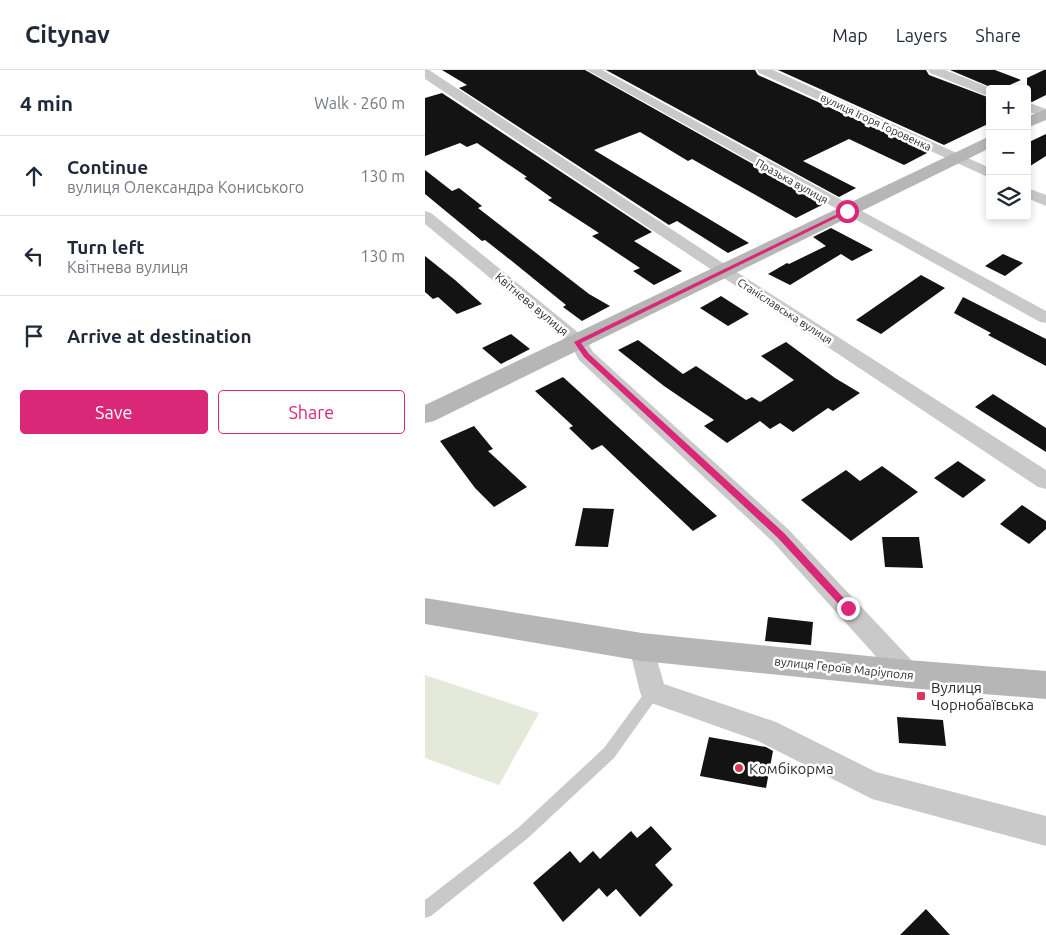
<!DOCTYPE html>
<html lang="en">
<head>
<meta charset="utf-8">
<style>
	body { margin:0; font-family:Ubuntu,sans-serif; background:#f6f6f7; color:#1f2937 }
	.controls { position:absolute; right:15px; top:15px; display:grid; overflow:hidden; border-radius:5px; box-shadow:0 2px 8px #0003 }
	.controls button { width:45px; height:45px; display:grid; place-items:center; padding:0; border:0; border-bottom:1px solid #e0e1e3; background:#fff; color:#1f2937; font:25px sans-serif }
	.stop { position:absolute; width:15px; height:15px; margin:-11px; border:4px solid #db2777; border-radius:50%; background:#fff }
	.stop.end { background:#db2777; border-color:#fff; box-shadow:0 1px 5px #0008 }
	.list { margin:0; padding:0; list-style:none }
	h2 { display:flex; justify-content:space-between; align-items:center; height:65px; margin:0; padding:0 20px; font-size:21px }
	h2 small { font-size:16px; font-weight:400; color:#747a83 }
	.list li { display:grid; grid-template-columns:32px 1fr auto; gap:15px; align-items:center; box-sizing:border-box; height:80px; padding:0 20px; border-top:1px solid #e0e1e3 }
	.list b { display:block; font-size:19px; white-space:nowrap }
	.list p { margin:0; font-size:16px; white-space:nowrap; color:#747a83 }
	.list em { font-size:16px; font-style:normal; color:#747a83 }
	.actions { display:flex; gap:10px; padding:15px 20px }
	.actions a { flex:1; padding:11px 0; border:1px solid #db2777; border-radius:5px; text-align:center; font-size:18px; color:#db2777 }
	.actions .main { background:#db2777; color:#fff }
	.icon { flex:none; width:28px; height:28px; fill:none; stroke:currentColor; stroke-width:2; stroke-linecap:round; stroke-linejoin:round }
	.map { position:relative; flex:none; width:621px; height:865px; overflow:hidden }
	header { display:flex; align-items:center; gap:30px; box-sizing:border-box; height:70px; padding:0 25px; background:#fff; border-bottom:1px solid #e0e1e3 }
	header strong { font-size:24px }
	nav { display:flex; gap:28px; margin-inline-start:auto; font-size:18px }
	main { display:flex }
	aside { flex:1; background:#fff }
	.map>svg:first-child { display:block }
	.green { fill:#e4e9da }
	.building { fill:#131313 }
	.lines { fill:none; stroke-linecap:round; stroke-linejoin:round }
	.lane { fill:#c9c9c9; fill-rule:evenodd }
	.street { fill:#c9c9c9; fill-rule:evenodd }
	.secondary { fill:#b6b6b6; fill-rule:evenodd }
	.route { fill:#db2777 }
	.poi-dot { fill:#d9385a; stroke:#fff; stroke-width:2 }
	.labels { text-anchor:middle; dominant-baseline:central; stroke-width:5; stroke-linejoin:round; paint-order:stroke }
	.far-street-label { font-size:11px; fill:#2c2c2c; stroke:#fff }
	.street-label { font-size:12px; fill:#2c2c2c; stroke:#fff }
	.near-poi-label { font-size:15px; fill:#2c2c2c; stroke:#fff; text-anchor:start }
</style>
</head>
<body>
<header>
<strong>Citynav</strong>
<nav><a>Map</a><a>Layers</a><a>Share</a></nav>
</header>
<main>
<aside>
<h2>4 min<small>Walk · 260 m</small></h2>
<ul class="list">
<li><svg class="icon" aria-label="ahead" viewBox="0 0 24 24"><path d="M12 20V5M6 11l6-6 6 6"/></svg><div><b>Continue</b><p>вулиця Олександра Кониського</p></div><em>130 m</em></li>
<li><svg class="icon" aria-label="left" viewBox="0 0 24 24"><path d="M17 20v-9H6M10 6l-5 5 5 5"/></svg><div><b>Turn left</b><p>Квітнева вулиця</p></div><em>130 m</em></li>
<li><svg class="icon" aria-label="arrive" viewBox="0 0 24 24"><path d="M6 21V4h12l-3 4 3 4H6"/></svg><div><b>Arrive at destination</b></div></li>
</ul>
<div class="actions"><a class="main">Save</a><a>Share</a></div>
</aside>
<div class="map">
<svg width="621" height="865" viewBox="0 0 621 865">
	<rect width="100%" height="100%" fill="#fff"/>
	<path class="green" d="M0,605L114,643L74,715L0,688Z"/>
	<path class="building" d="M17,0H160L399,134L371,148L267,89L263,91L215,62L169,80L324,173L303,183L252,151L244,155L34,18L42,15Z
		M181,0H330L333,5L504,82L479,95L424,69L378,91L431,118L414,127Z
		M353,0H501L504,5L565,28V53L519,75Z
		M525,0H570L596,10L576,19H570Z
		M619,0H621V25L607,32L602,30V8Z
		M17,23L227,162L209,171L257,201L229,215L208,201L215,198L167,166L174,163L123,130L127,128L99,108L102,107L52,73L42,77L35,73L0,86V28Z
		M621,64V86L602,98V73Z
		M0,100L27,121L34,118L57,136L53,138L164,224L185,236L157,251L138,237L141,235L88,192L60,170L57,171L0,124Z
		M406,158L448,180L427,191L416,184L365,215L343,204L362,193L364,194L401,176L388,167Z
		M578,184L598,193L580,206L560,196Z
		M0,186L30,210L57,234L32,244L13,227L8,229L0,222Z
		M496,205L520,218L456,264L431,250Z
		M296,226L324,244L303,256L275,238Z
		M538,227L621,269V296L563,265L566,263L529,243Z
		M86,264L105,279L76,294L57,278Z
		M213,270L258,304L271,296L321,330L327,327L335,332L369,310L336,286L361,272L410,308L435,323L408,341L403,338L368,362L355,353L345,359L335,351L302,373L279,356L289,350L239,316L193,280Z
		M138,307L225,386L292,446L268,461L177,375L167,380L144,358L148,356L110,321Z
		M568,324L621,358V382L550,337Z
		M49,356L68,379L63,381L102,417L69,437L50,418L15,371Z
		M533,391L561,410L538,428L509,408Z
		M457,396L493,422L426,471L376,430L421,400L435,411Z
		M597,435L621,451V459L604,474L575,454Z
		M158,438L189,439L183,477L150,476Z
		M457,467H494L498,498L460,497Z
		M343,547L388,552L386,575L340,571Z
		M472,647L518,650L521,676L474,673Z
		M284,667L341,677L348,681L341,718L275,706Z
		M226,756L247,779L230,795L248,815L215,847L191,819L182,827L174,818L138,852L108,813L145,781L155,793L168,781L175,789L206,761L212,768Z
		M501,839L525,865H475Z"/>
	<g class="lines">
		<path class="lane" d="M228,616L233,618L235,622L233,626L189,688L103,768L6,846L0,848V830L93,758L179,678L223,618Z"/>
		<path class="street" d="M0,0H4L304,197L621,400V419L613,417L0,9Z
			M162,0H177L621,241V253L615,252Z
			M332,0H348L565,98V108L334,3Z
			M503,0H520L568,19H565V26L560,25L505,3Z
			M602,32L621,39V48L602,41Z
			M602,118L621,125V136L602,128Z
			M0,141L6,143L160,268L168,282L364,460L492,596L496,604L492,612L483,616L474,612L348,472L154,290L146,275L0,154Z
			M217,566L226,569L239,614L351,652L451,702L621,746V776L447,729L333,671L218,630L215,622L204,577L208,569Z"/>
		<path class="secondary" d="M621,39V50L602,58V47Z
			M565,66V78L9,351L0,353V335Z
			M0,528L217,563L483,590L621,601V629L483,618L217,591L0,554Z"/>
	</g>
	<path class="route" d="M421,140L425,141L156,273L164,284L359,463L426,536L427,538L423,542L420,541L353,468L159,287L149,272Z"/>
	<g class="poi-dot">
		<rect x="491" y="621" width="10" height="10" rx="2.5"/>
		<circle cx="314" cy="698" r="5"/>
	</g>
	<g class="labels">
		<g class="far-street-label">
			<text transform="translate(451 52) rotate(25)">вулиця Ігоря Горовенка</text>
			<text transform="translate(367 111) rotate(29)">Празька вулиця</text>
			<text transform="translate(360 241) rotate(33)">Станіславська вулиця</text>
		</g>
		<g class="street-label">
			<text transform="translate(107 234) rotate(40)">Квітнева вулиця</text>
			<text transform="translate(419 598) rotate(6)">вулиця Героїв Маріуполя</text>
		</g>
		<g class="near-poi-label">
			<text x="506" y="617">Вулиця<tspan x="506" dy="17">Чорнобаївська</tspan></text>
			<text x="324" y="698">Комбікорма</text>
		</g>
	</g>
</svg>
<div class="controls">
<button>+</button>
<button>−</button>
<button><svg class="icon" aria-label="layers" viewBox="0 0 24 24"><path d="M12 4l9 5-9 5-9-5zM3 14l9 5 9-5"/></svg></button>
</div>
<div class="stop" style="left:422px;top:141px"></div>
<div class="stop end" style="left:423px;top:538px"></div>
</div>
</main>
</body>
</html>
